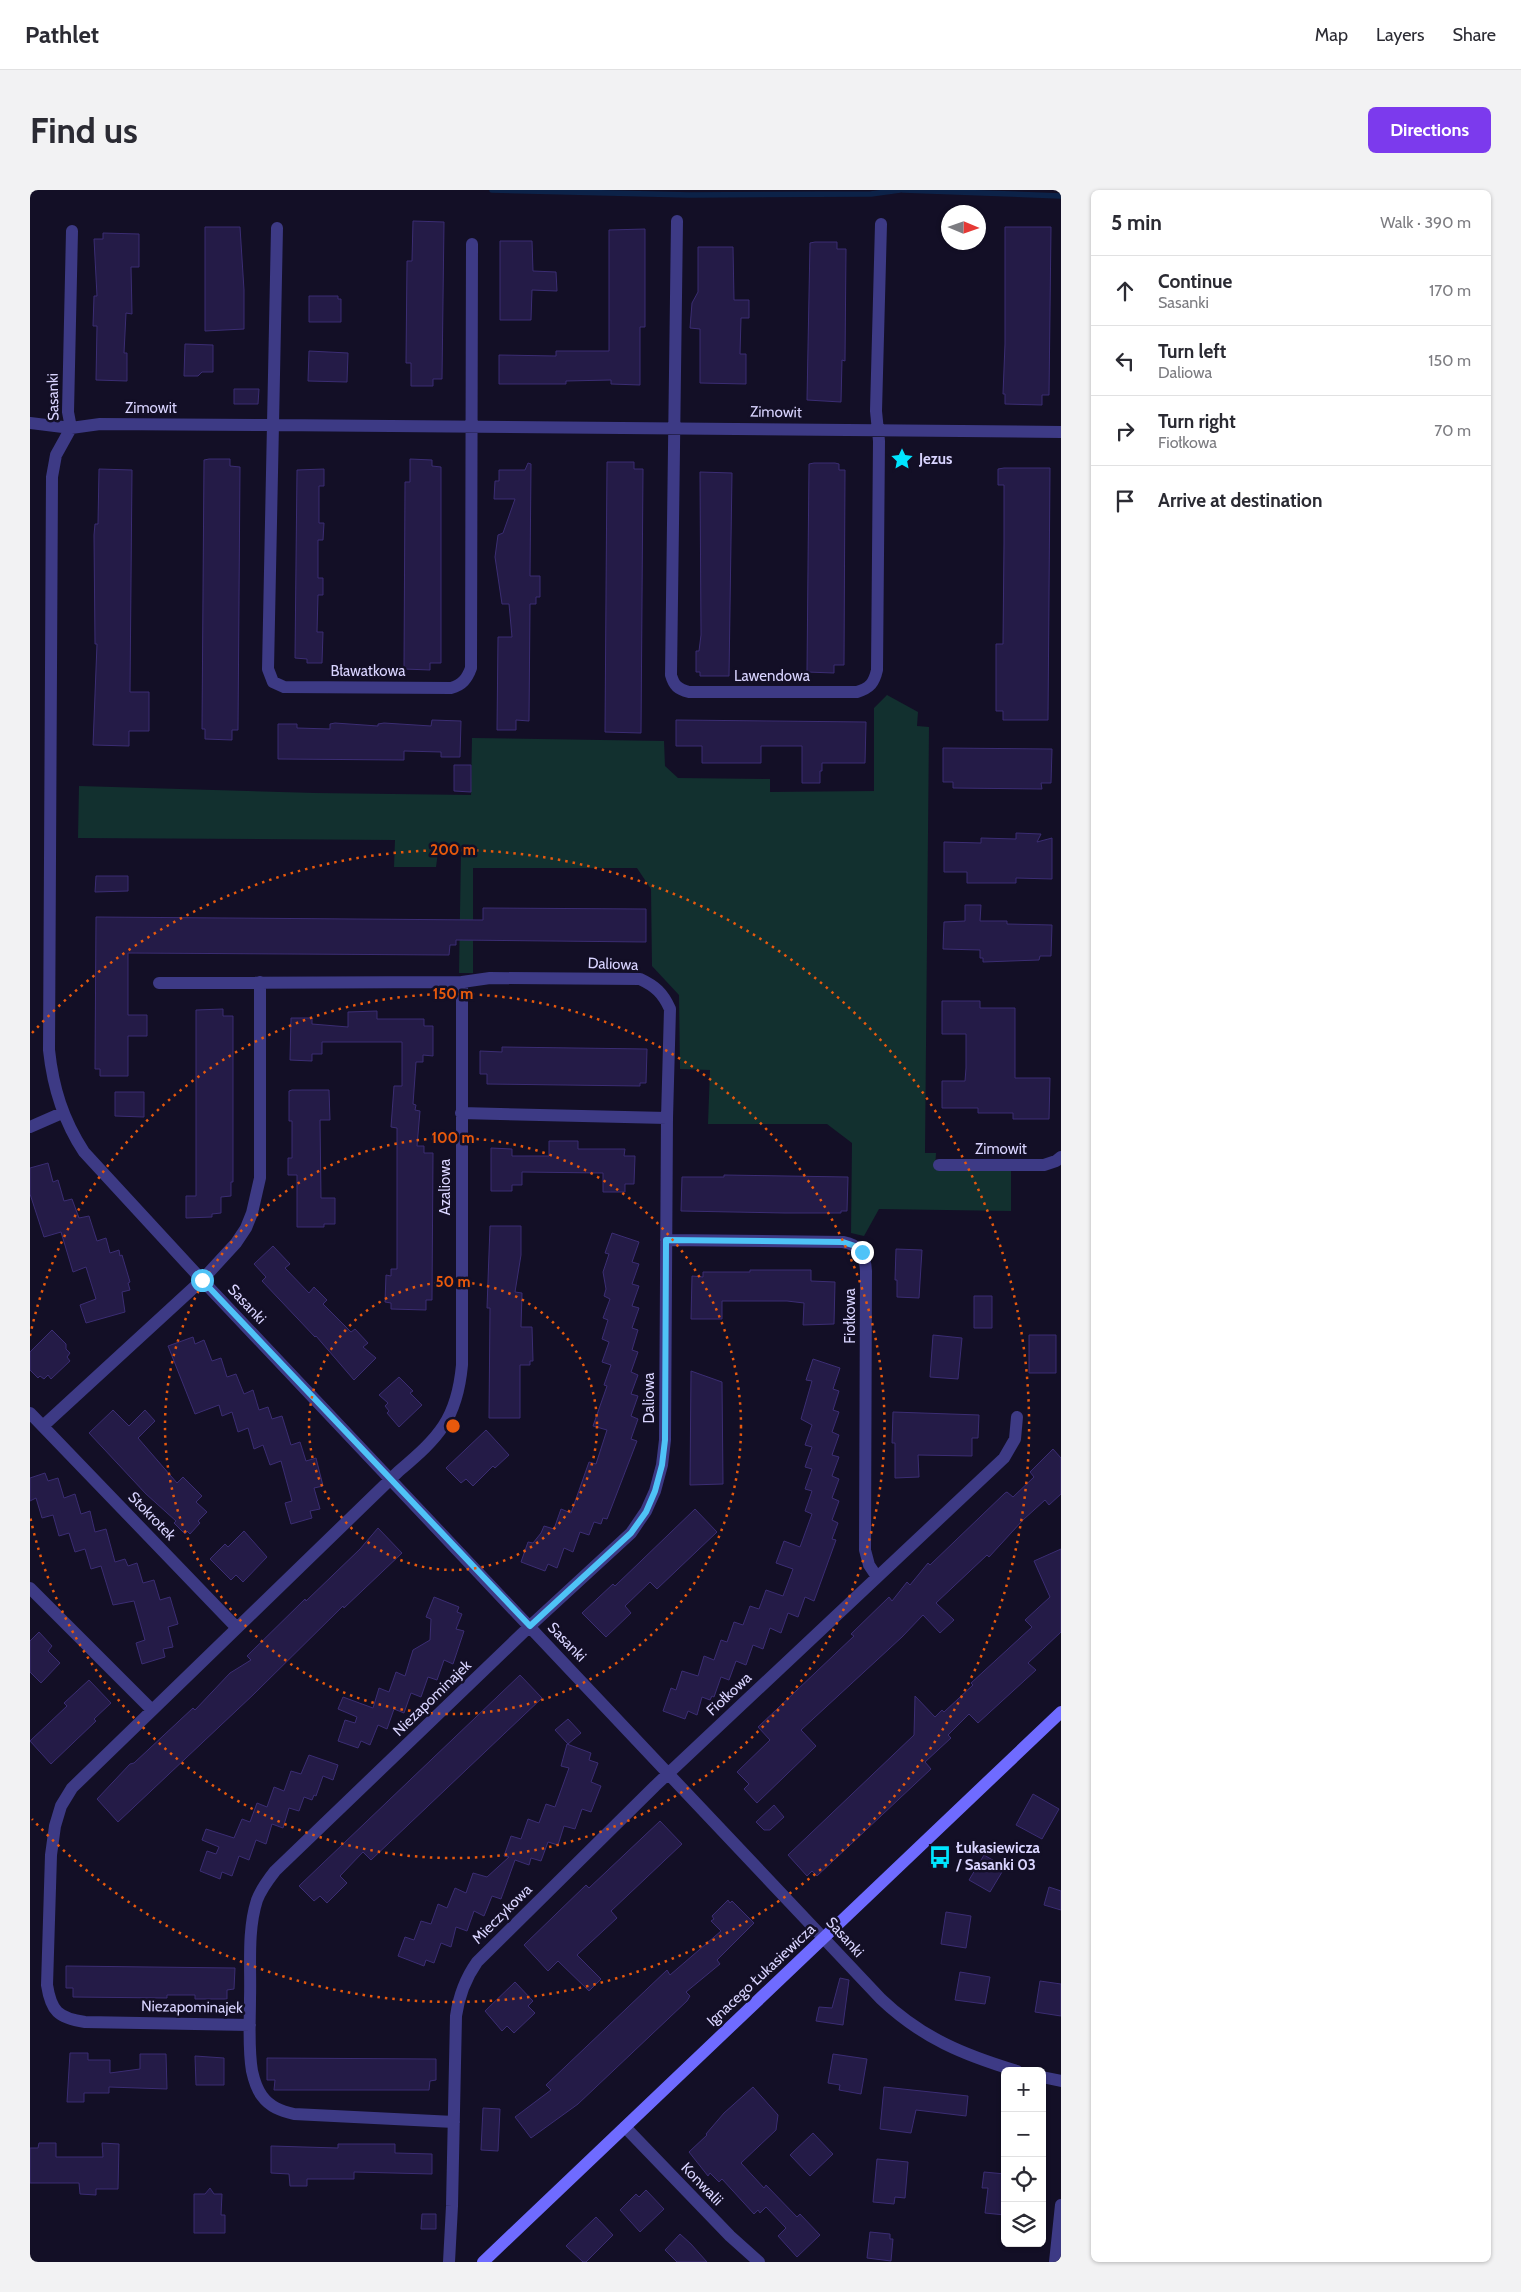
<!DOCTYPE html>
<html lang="en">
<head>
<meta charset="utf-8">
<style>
	body { margin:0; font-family:Cabin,sans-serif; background:#f2f2f3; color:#2b2b33 }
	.controls { position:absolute; right:15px; bottom:15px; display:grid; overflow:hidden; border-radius:8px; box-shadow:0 1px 4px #0004 }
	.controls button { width:45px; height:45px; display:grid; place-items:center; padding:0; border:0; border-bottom:1px solid #e1e1e2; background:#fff; color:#2b2b33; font:25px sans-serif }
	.compass { position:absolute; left:911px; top:15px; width:45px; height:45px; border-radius:50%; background:#fff; box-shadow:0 1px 4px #0004; rotate:92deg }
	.stop { position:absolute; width:15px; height:15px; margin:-11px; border:4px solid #4fc3f7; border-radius:50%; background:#fff }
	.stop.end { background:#4fc3f7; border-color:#fff; box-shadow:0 1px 5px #0008 }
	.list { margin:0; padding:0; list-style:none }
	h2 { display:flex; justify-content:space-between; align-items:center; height:65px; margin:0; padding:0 20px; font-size:21px }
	h2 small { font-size:16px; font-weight:400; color:#7c7c81 }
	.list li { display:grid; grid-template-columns:32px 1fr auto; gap:15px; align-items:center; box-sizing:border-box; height:70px; padding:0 20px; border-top:1px solid #e1e1e2 }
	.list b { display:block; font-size:19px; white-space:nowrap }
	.list p { margin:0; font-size:16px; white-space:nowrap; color:#7c7c81 }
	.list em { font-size:16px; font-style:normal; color:#7c7c81 }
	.icon { flex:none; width:28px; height:28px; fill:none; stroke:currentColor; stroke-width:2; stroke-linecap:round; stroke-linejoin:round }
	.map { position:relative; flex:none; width:1031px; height:2072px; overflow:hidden; border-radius:8px }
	header { display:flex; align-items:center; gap:30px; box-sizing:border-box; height:70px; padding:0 25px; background:#fff; border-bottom:1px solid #e1e1e2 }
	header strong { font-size:24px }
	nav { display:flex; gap:28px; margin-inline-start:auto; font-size:18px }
	.intro { display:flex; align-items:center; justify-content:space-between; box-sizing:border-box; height:120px; padding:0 30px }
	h1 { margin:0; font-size:35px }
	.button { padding:12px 22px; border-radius:8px; background:#7c3aed; color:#fff; font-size:18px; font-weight:700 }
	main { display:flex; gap:30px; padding:0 30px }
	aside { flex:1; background:#fff; border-radius:8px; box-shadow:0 1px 4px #0004 }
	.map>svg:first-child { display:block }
	.green { fill:#12302f }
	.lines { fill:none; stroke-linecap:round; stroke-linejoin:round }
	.stream { stroke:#0c2248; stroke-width:5.5 }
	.building { fill:#241b47; stroke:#3b2d73 }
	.street { stroke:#3d3a85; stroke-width:12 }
	.secondary { stroke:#6f6bff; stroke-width:12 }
	.route { stroke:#4fc3f7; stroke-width:6 }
	.ring { fill:none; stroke:#e8590c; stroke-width:2.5; stroke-dasharray:2.5 5 }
	.labels { text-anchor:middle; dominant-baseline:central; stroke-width:5; stroke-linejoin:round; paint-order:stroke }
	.street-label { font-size:15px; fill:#d9d4ff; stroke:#130f26 }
	.poi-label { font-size:15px; font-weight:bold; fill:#d9d4ff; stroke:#130f26; text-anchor:start }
	.centre { fill:#e8590c; stroke:#130f26; stroke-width:2.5 }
	.ring-label { font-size:15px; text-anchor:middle; font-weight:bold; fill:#e8590c; stroke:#130f26; stroke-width:5; stroke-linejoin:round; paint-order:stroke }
</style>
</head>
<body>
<header>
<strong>Pathlet</strong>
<nav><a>Map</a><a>Layers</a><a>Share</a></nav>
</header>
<div class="intro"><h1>Find us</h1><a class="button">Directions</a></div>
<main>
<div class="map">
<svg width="1031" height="2072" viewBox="0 0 1031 2072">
	<rect width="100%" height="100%" fill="#130f26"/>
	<path class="green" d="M857,505L888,522L887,536L899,537L895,963H906L905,980L981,981V1021L849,1019L834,1046L821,1043L822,953L797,934H678L680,880L650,879L649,805L622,776L621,699L607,678H443V783H429L431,662H408L406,677H364L365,650L48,648L49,596L285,603L441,605L442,548L634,551L635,576L648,588L740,589V602L844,601V518Z"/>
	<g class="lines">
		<path class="stream" d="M462,0L659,5L841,4L870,0
			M873,0L1031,6"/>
	</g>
	<path class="building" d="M383,31L414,32L412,189H403V196H381V173H376L377,71H382Z
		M175,37H210L214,100V139L175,141Z
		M975,37H1021L1019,205H1012V215L975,214V204H973L975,154Z
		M615,39V137H610V195L581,194V190L536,191V194H469V165L526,166V161H579V40Z
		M73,43L109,44V77H101L102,124L96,123L94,163H97V191L66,190L67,136H63L64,106H67L64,49H73Z
		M470,51H502L503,81L526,82L527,101L502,100L501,130H470Z
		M785,52H807V59H816L815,171L812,170L811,212L777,210L780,53Z
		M668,57H703L704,110H719V128H711L710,164H716V194L670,193V139L660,138L662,113L668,102Z
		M279,106H308V109H311V132H279Z
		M155,154L183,155V182H172L168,186H154Z
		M279,161L318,163L317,192L278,191Z
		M204,199H229L228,214H204Z
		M179,269H200V276L210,277L208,540H202V550L175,549V539H172L174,270Z
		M380,269L402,270V276L411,277V473H400V480L374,479L375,292H380Z
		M577,272H604V279H613L611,543L575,542Z
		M498,273L501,274L500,386H510V407H506V414H500L499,531L486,530V540H467L468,447H482L479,414H472L465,367L468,345L473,343L485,309H464L465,291H469V280H495Z
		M784,273H805L809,274V280H815L814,475H804V483L777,482L779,274Z
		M974,278H1020L1018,530H973V521H966V454H973L974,353V295H968V279Z
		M69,279L102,280L100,502H119V541H99V556L63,555L67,454H65L64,345L65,334H68Z
		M294,279V296H289V333H294L293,350H288V388H293V405H288L287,442H293L292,473H277V469L265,468L267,280Z
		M670,282L702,283L699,486H670V482H666V461H669L671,445Z
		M402,530L431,531L430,567H411V562L374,561V570L248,569V534H267V538L300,539V534L305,533L348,536V534L354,533L401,536Z
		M646,530L836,532L835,573H792V581H790V593H772V556H731V573H672V556H646Z
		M913,558L1022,559L1021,593H1011L1012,599L923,598V592H913Z
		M424,575H441V602L424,601Z
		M986,643L1011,644L1007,652L1022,648V689L986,688V693H937V682H914V652L951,653V648L986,649Z
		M66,686H98V701L65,702Z
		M935,715H951L950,731H977V734L1022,735L1021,766H1010L1009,770L953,772V768H950V760L913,759L914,732L935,731Z
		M453,718L616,719V752L426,750V755H420L419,765L98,763V825H117V846H98V886H70V879H65L66,727L453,730Z
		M912,811H950V818H985V888H1020L1019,929H983V923H948V918H912V891H935L936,878V844H912Z
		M193,819V826H203V992H201V1006L191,1007V1023L182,1024V1027L156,1028V1006H166V820Z
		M347,821V829H394V836H403V866L393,865V872H386L383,914L386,915L385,920L390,921L387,956H394V963H403L402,1110H396V1120L361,1119V1113L355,1112L356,1085L361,1086V1079H367V938L361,937L364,896H372V852H292V864H282V871L260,870L261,828H282V834L318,837V822Z
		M472,857L617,859L616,893H610V896L457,894V884H450V861L472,862Z
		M262,900H299L300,930H290L291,1008H305V1034H294V1037H267V985H258V968H262V931H259V901Z
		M85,902H114V927L85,926Z
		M519,951H548V959H595L594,966H605L604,994H595V1002H573V983L492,982V995H482V1001H461V958L482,959V966H519Z
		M18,973L23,992L28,990L34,1011L42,1009L49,1028L59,1026L67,1051L76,1048L80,1063L89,1060L90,1066L92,1065L100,1092L98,1093L100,1100L92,1102L95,1122L56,1133L50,1115L66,1109L56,1077L43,1082L31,1042L14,1047L0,1004V978Z
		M694,985L818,987L817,1021H811V1023H755L651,1021L652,987H694Z
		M460,1036H491V1065L485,1102L492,1103L491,1137H502L503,1171H500V1175H490V1228H459L460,1118H457Z
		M582,1043L609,1052L602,1072L609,1074L602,1094L609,1096L602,1116L609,1118L602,1138L608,1140L602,1160L608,1162L601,1182L608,1185L601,1204L608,1206L601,1226L608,1229L601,1249L607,1251L577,1329L573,1328L571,1334L564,1332L559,1345L550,1342L543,1362L534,1358L527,1378L518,1374L515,1381L491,1372L498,1352L503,1353L511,1343L514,1336L524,1339L531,1319L541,1323L559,1272L566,1274L577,1240L563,1236L577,1196L574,1195L581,1175L572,1172L579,1152L572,1149L578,1130L573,1128L580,1109L574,1106L576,1099L573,1082L579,1064L575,1063Z
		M243,1056L260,1074L255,1078L279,1103L284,1097L297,1110L293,1114L321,1142L325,1139L338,1153L333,1157L346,1168L324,1190L286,1146L285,1147L232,1091L236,1087L224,1074Z
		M866,1059L892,1060L889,1108L867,1107V1090H865Z
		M720,1080H781V1091L805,1092L804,1134L773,1135L774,1113L757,1111H692V1129H661L662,1086L673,1087V1082H720Z
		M944,1106H962V1138H944Z
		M22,1140L36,1154V1159L40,1163L37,1167L40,1171L21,1189L18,1185L14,1189L10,1186L8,1188L0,1180V1162Z
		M903,1145L932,1148L928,1189L900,1187Z
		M999,1145H1026V1183H999Z
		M163,1147L165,1154L174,1150L182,1171L191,1168L197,1187L206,1184L214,1204L223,1200L229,1220L238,1217L242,1229L252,1226L261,1255L270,1252L276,1271L286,1268L293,1296L284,1298L290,1319L280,1321L282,1328L261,1334L255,1313L262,1311L251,1271L240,1275L233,1255L224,1259L218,1238L208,1242L202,1222L192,1226L189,1215L165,1224L138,1156Z
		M783,1169L810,1178L803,1199L809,1201L803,1220L809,1222L802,1242L809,1245L802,1265L809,1267L802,1286L809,1289L802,1308L809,1311L802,1330L808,1333L802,1349L806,1350L784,1411L775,1407L768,1427L758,1423L751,1443L740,1438L733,1459L723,1455L716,1475L706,1471L699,1490L691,1487L684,1507L682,1506L680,1510L672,1507L667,1525L658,1521L655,1529L633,1521L641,1498L646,1500L652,1481L668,1486L674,1466L684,1470L691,1450L697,1452L704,1432L713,1435L720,1416L729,1419L736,1400L753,1406L763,1379L746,1373L754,1351L770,1357L782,1324L775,1321L782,1301L775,1299L782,1279L775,1277L782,1257L775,1255L782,1235L771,1229L782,1191L776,1190Z
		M661,1181L692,1192L693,1294L660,1295Z
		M369,1187L383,1201L380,1203L392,1215L369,1237L357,1223L359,1221L355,1216L358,1213L349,1205Z
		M83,1220L99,1236L115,1220L125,1231L108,1248L147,1293L153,1287L172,1306L166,1312L177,1322L168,1331L170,1333L160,1344L157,1341L155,1344L144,1333L146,1331L116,1304L59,1243Z
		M863,1222L949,1225L948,1248H942V1266L888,1265L889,1287L865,1288V1253H862Z
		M456,1240L479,1265L465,1278L463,1276L443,1296L436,1289L431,1293L416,1278Z
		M1023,1259L1031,1268V1304L1019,1315L1015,1310L993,1330L959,1367L957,1365L906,1413L924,1430L910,1443L893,1425L872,1447L771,1540L786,1556L727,1613L714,1599L719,1594L707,1582L740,1550L728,1537L824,1446L821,1444L859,1407L862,1411L877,1392L880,1395L898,1373L900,1375L975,1303L977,1302L983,1307L1004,1287L1000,1282Z
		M15,1283L18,1291L28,1288L34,1308L45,1304L51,1324L60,1321L65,1342L76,1339L85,1372L95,1369L98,1376L107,1373L113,1393L124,1390L130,1410L140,1407L148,1434L138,1437L143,1457L133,1459L135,1467L112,1474L106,1453L115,1450L104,1411L83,1415L71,1376L61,1379L55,1359L45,1362L39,1343L29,1346L23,1325L12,1328L6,1308L0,1311V1288Z
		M665,1319L687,1342L627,1399L620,1392L595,1416L601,1423L576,1447L552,1423L583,1394L585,1396Z
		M348,1338L372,1363L314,1418L313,1416L224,1504L88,1632L67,1609L100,1574L104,1573L163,1518L165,1520L200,1483L221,1470L217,1466L275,1409L276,1411L330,1359Z
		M214,1341L237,1367L213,1392L206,1385L201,1390L180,1369L195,1354L198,1357Z
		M1031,1359V1442L998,1473L1006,1480L948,1533L939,1524L918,1545L921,1548L895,1572L901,1579L787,1686L782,1681L777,1686L758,1665L884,1545L885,1506L905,1527L912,1520L914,1522L943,1495L941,1493L1002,1437L995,1430L1020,1407L1004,1371Z
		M404,1407L429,1417L427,1422L432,1424L426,1439L434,1441L423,1474L414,1470L407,1490L398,1487L391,1507L381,1503L374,1523L364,1519L357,1539L348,1535L340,1555L331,1551L328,1558L308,1551L315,1530L325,1533L327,1527L308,1519L313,1507L343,1518L349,1498L359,1502L366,1482L375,1486L383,1460L400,1450L401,1429L396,1427Z
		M9,1442L22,1456L18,1461L30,1473L11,1493L0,1482V1451Z
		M490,1485L512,1508L341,1670L333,1662L310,1686L317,1693L297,1713L290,1706L284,1711L269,1696Z
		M59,1490L81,1513L64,1529L66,1531L21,1574L0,1551L37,1516L34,1513Z
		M538,1529L551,1543L538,1554L525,1540Z
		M537,1554L561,1563L559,1570L568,1573L561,1592L571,1596L561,1622L552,1619L545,1639L534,1636L528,1655L518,1652L511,1671L501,1668L499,1675L485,1670L471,1709L462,1706L454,1726L444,1721L437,1741L426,1737L421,1757L411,1753L404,1773L396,1770L394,1776L368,1766L375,1747L384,1750L391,1731L401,1734L408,1714L417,1718L425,1698L436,1703L443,1683L457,1687L479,1667L474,1666L481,1646L491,1649L498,1629L509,1633L516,1614L525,1617L539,1578L531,1576Z
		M279,1565L308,1575L303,1590L293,1586L286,1606L284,1605L282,1610L274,1607L269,1621L259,1618L253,1638L242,1634L236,1654L226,1650L219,1670L209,1666L202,1686L192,1682L190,1689L170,1681L177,1661L186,1664L189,1657L172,1650L176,1639L204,1648L212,1629L220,1632L227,1613L237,1617L244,1597L254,1601L261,1581L271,1584Z
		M1003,1604L1029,1619L1012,1649L986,1635Z
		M744,1615L754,1627L740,1640H734L726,1632Z
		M630,1631L652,1654L581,1721L587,1728L547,1765L571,1789L559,1801L528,1771L518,1781L494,1755L556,1695L559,1698Z
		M954,1665L975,1677L960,1702L939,1690Z
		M1019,1697L1031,1701V1720L1014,1715Z
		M698,1710L700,1713L702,1711L724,1733L687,1770L690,1774L656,1802L660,1806L657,1811L548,1914L501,1948L485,1927L521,1900L516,1895L637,1780L640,1785L691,1741L681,1731L684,1729L682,1726Z
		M916,1722L941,1726L936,1758L911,1754Z
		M36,1776L205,1778L204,1799L197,1800V1809H165V1805H137V1808L43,1807V1798H36Z
		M930,1782L960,1787L955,1814L925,1810Z
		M810,1788L819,1790L813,1835L786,1831L789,1817L802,1818Z
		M1010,1791L1031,1794V1826L1005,1822Z
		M485,1792L503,1811L498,1816L505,1823L484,1843L477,1836L472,1841L455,1821Z
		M40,1863H58V1870H80V1883L110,1879V1864H136L137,1899L79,1897V1903H54V1912H37Z
		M803,1864L837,1869L831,1904L809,1900L810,1895L798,1893Z
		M165,1866L194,1868V1895H166Z
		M237,1868L406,1869V1890L400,1891L399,1900H244L245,1890H237Z
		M723,1897L748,1925L746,1940L711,1973L734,1998L736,1995L767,2027L770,2024L790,2045L767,2067L748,2046L756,2038L736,2017L730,2023L728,2020L724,2024L692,1989L689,1992L680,1983L678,1986L659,1962L677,1945L676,1944L694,1923Z
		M854,1897L938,1906L936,1926L886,1920L881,1943L850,1939Z
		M453,1918L470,1919L468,1961L451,1960Z
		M783,1943L803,1964L780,1986L760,1965Z
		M9,1953H26V1967H73L72,1953L89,1954L88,1999H66V2005L50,2004L49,1993H0V1958H8Z
		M308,1954H365V1963L402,1964V1984L324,1982V1989H277V1996H260L259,1984L241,1983V1956L308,1958Z
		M847,1969L878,1972L875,2008L865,2007L864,2014L843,2012Z
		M954,1982L975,1984V2025L955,2023L958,1998H952Z
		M180,1998L184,2004H192L191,2025H195V2043H164V2004H175Z
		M616,2000L634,2019L610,2042L590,2020L606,2004L609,2007Z
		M392,2024H406V2039H391Z
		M566,2027L583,2045L556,2072H553L536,2056Z
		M840,2042L860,2044V2049H863L861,2071L837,2068Z
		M650,2044L661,2054L677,2072H647L635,2060Z"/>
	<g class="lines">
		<path class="street" d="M647,31L641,485C644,496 648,499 659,502H827C840,498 844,493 847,480L849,251L846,221L851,34
			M247,38L238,479L243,492L254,497L421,498C432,495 437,489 441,478L442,54
			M42,41L38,222L41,238L26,265L22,287L19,860C23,898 33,930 54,962L172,1090L851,1809C892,1848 934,1865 987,1881
			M0,233L41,238L70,234L242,235L1031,242
			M129,793L432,792V1175C427,1229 409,1247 369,1281L42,1598L31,1616L25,1636L21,1665L17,1795C21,1821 28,1828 55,1832L220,1835
			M431,923L637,928
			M0,937L32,923
			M909,975H1014L1026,971L1031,967
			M636,1050L813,1052C830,1055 835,1064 836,1081L835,1360L839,1375L847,1387
			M0,1223L207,1438
			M13,1236L172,1090L206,1053L216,1038L222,1023L230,988V792
			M0,1398L121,1519
			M1012,1887L1031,1891
			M424,1932L264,1924C251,1921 240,1917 232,1906C226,1898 224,1890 222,1881C218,1858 220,1832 220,1809C221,1777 217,1741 227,1710C231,1699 238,1690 245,1681L500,1436L601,1343L616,1321L625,1301L632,1275L635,1250L637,928L640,819C633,803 625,796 610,789L460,788L432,792
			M595,1937L700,2046L729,2072
			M419,2072L422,2016L426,1826C429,1805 435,1789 447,1772L625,1596L974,1268L985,1249L987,1227
			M1025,2072L1031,2015"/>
		<path class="secondary" d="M453,2072L1031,1522"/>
	</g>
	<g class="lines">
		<path class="route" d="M172,1090L500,1436L601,1343L616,1322L625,1301L632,1275L635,1250L636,1050L813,1052L828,1057L832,1062"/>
	</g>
	<g class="ring">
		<circle cx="423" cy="1236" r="144"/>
		<circle cx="423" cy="1236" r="288"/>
		<path d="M0 1146A432 432 0 1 1 0 1326"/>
		<path d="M2 843A576 576 0 1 1 2 1629"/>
	</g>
	<defs>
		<symbol id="sight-bare" viewBox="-9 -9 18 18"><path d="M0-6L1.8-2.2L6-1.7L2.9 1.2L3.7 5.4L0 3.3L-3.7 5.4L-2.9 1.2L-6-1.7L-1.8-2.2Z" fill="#00e5ff" stroke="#130f26" stroke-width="2.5" paint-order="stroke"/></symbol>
		<symbol id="bus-bare" viewBox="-9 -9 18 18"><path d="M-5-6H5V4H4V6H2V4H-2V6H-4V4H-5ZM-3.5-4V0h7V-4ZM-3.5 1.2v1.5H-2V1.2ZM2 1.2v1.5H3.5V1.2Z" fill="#00e5ff" stroke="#130f26" stroke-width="2.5" paint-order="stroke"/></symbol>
	</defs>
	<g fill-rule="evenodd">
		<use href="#sight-bare" x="856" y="253" width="32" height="32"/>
		<use href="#bus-bare" x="894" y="1651" width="32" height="32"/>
	</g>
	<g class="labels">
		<g class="street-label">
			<text transform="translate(23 207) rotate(-91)">Sasanki</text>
			<text x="121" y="218">Zimowit</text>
			<text transform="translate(746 222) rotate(1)">Zimowit</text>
			<text x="338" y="481">Bławatkowa</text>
			<text x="742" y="486">Lawendowa</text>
			<text transform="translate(583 774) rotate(2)">Daliowa</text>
			<text x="971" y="959">Zimowit</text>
			<text transform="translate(415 997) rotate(-90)">Azaliowa</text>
			<text transform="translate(217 1114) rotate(47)">Sasanki</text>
			<text transform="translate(820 1126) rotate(-90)">Fiołkowa</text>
			<text transform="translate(619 1208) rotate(-90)">Daliowa</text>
			<text transform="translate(122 1326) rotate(46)">Stokrotek</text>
			<text transform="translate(537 1452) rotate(46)">Sasanki</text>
			<text transform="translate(699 1504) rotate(-43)">Fiołkowa</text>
			<text transform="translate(402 1508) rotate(-44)">Niezapominajek</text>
			<text transform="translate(472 1724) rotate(-45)">Mieczykowa</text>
			<text transform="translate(815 1747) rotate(48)">Sasanki</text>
			<text transform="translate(731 1785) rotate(-43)">Ignacego Łukasiewicza</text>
			<text transform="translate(162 1817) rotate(1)">Niezapominajek</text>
			<text transform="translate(672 1994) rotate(46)">Konwalii</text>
		</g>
		<g class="poi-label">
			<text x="889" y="269">Jezus</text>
			<text x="926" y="1658">Łukasiewicza<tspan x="926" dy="17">/ Sasanki 03</tspan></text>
		</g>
	</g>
	<circle cx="423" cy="1236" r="8" class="centre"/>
	<g class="ring-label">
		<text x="423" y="665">200 m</text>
		<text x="423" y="809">150 m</text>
		<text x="423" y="953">100 m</text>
		<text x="423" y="1097">50 m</text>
	</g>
</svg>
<div class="controls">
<button>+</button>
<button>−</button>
<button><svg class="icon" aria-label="locate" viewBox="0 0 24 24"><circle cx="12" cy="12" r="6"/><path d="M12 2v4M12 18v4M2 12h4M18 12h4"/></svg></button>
<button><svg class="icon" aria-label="layers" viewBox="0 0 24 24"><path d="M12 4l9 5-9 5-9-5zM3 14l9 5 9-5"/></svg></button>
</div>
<svg class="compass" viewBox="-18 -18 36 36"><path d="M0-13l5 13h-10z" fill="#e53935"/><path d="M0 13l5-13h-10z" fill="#7c7c81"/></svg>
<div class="stop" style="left:172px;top:1090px"></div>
<div class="stop end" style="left:832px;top:1062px"></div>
</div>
<aside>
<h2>5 min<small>Walk · 390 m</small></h2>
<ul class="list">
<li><svg class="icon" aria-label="ahead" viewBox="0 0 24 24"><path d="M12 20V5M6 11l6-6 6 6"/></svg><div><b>Continue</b><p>Sasanki</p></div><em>170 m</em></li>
<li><svg class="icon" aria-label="left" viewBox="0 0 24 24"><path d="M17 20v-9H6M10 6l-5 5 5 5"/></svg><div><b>Turn left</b><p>Daliowa</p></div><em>150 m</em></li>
<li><svg class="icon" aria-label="right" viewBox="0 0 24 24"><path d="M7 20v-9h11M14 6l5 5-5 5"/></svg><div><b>Turn right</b><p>Fiołkowa</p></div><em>70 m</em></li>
<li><svg class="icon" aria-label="arrive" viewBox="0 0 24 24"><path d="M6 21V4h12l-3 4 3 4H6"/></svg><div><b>Arrive at destination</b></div></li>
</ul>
</aside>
</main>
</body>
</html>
